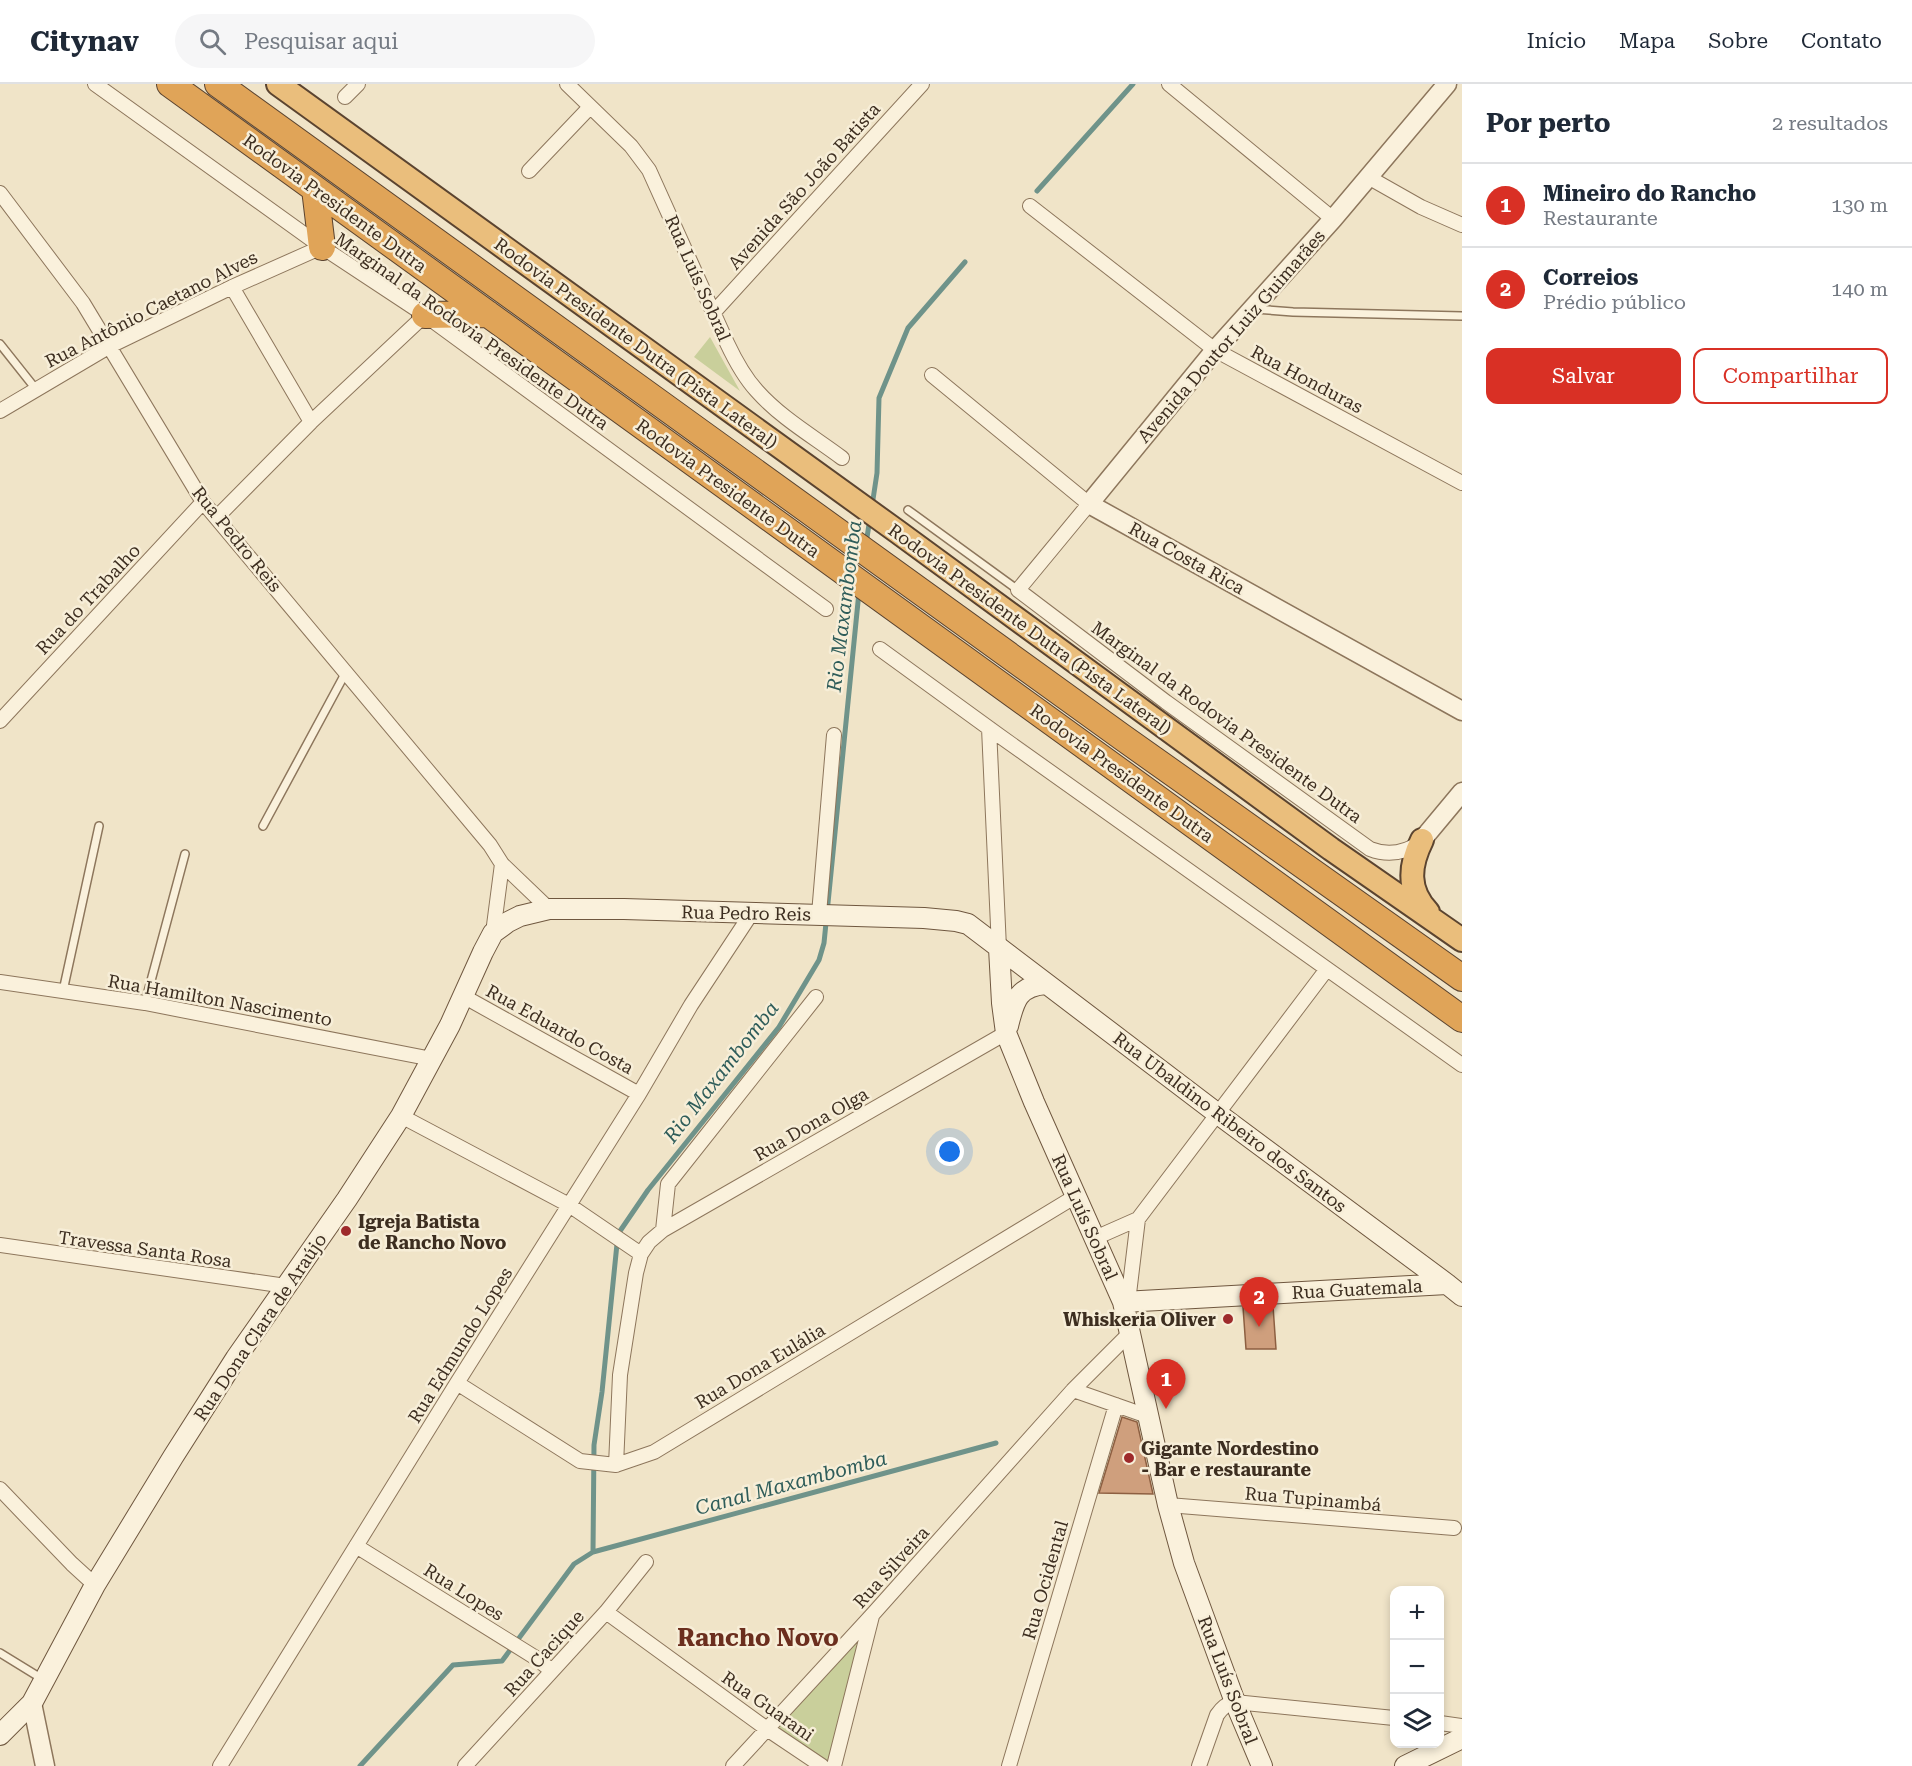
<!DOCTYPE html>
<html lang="pt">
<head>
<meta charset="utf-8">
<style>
	body { margin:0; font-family:"Roboto Serif",serif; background:#f6f6f7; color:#1f2937 }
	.controls { position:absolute; right:18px; bottom:18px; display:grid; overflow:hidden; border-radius:12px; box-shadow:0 3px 9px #0003 }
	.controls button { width:54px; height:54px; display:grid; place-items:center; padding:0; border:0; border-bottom:2px solid #e0e1e3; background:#fff; color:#1f2937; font:30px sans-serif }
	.you { position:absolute; left:950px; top:1068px; width:21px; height:21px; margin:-15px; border:4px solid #fff; border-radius:50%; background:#1a73e8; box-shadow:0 0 0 9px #1a73e833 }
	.badge { display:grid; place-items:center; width:39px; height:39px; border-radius:50%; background:#d93025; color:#fff; font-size:20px; font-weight:700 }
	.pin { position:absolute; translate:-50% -50px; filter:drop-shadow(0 2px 3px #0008) }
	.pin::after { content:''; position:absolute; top:32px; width:21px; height:18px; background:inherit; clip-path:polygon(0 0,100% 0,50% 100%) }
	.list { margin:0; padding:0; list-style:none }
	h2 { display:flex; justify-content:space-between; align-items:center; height:78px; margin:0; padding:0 24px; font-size:26px }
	h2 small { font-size:20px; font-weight:400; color:#747a83 }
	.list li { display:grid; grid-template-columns:39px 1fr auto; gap:18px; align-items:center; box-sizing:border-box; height:84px; padding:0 24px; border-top:2px solid #e0e1e3 }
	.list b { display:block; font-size:22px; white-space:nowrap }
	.list p { margin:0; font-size:20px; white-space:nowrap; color:#747a83 }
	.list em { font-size:20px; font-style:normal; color:#747a83 }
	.actions { display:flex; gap:12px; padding:18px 24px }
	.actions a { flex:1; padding:14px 0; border:2px solid #d93025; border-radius:12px; text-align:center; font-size:21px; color:#d93025 }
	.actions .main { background:#d93025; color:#fff }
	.icon { flex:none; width:33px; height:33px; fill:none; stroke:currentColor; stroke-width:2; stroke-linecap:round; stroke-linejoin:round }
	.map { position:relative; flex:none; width:1462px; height:1682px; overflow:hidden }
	header { display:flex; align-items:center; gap:36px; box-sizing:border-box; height:84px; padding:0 30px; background:#fff; border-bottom:2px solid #e0e1e3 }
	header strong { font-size:28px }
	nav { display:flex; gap:33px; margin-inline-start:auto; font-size:21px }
	.search { width:420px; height:54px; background:#f6f6f7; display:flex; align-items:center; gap:15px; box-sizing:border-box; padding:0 21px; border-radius:33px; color:#747a83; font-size:22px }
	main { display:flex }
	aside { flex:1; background:#fff }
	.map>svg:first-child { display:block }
	.green { fill:#c9cf9b }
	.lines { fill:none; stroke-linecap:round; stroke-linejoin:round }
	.stream { stroke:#6f938a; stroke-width:5 }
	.building { fill:#cf9f7d; stroke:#8d5f41; stroke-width:1.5 }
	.service-casing { stroke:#8d765c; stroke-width:10 }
	.minor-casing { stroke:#8d765c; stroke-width:16 }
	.tertiary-casing { stroke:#8d765c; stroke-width:21 }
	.secondary-casing { stroke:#6f573f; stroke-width:22 }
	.trunk-casing { stroke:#5b4430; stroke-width:26 }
	.motorway-casing { stroke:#5b4430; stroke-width:28 }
	.service { stroke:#faf1dc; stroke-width:7 }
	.minor { stroke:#faf1dc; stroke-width:14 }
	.tertiary { stroke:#faf1dc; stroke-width:18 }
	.secondary { stroke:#faf1dc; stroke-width:20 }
	.trunk { stroke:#eabe7c; stroke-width:22 }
	.motorway { stroke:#e0a458; stroke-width:26 }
	.poi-dot { fill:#9e2a2b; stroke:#f7eed8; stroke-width:2 }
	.labels { text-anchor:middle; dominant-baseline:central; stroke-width:5; stroke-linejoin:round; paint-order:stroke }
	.street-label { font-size:18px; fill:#3d2e20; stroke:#f7eed8 }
	.poi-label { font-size:18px; font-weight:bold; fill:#3d2e20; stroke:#f7eed8; text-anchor:start }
	.water-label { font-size:20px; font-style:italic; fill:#2f5d5a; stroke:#f7eed8 }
	.district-label { font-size:24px; font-weight:bold; fill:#6b2e1e; stroke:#f7eed8 }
</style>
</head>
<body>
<header>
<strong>Citynav</strong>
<div class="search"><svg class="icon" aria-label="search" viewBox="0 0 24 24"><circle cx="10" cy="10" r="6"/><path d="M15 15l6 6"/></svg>Pesquisar aqui</div>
<nav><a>Início</a><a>Mapa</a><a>Sobre</a><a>Contato</a></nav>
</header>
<main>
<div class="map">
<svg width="1462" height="1682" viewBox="0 0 1462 1682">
	<rect width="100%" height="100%" fill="#f0e4c8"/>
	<path class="green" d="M710,253L740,307L694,273Z
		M870,1535L832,1682L771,1647Z"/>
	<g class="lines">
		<path class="stream" d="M1037,107L1133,0
			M872,422L877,389L879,314L908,244L965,178
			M866,460L870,434
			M593,1468L594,1361L602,1308L618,1150L648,1106L779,943L819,876L824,859L859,508
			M360,1682L453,1581L502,1577L574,1480L593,1468L996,1359"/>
	</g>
	<path class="building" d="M1273,1222L1276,1265H1246L1243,1223Z
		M1122,1333L1137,1338L1153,1410L1099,1409Z"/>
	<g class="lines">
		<defs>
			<path id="service" d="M1255,225L1293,228L1462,232
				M0,260L35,304
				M908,426L1018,506
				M263,742L346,588
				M63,907L99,742
				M145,919L185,770
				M0,1569L44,1596"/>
			<path id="minor" d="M95,0L322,163L425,231L826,525
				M567,0L631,62L649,86L727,259C735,276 744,293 757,307C781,334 814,353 842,374
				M1169,0L1333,135
				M345,13L358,0
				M529,87L590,23
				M1368,93L1421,123L1462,141
				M0,109L83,219L203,418L490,761L502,780L549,825
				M1030,122L1215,266L1462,399
				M232,203L311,338
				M713,229L922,0
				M932,291L1089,420L1018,506L1166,618L1370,765C1388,772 1405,769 1421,758
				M0,327L110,262L232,203L322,163
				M217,433L311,338L425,231
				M880,565L997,650L1462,981
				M0,637L203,418
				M989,644L999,864
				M819,830L834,651
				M493,849L502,780
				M0,898L145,919L432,975
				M463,912L639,1010
				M401,1032L569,1121L641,1170
				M663,1146L668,1100L816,913
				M1095,1154L1138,1135L1327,885
				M0,1161L286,1202
				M1128,1218L1138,1135
				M457,1299L580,1377L616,1381L654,1368L1076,1112
				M1073,1306L1150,1333
				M616,1381L620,1291L636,1189L641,1170L649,1158L663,1146L1006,949
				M0,1405L72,1480L95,1501
				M1168,1421L1454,1444
				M356,1462L536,1574L552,1587
				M606,1528L767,1645L822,1682
				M1440,1639L1462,1642
				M220,1682L457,1299L639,1010L691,921L751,830
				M465,1682L606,1528L646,1478
				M733,1682L873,1530L1073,1306L1131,1248
				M834,1682L872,1532
				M1009,1682L1116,1321
				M1199,1682L1217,1631C1222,1624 1226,1620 1235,1618L1394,1634"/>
			<path id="tertiary" d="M1447,0L1333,135L1215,266L1089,420L1462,627
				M1422,756L1462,708
				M32,1619L45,1682"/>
			<path id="secondary" d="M999,864L1002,919L1006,949L1034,1018L1123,1218L1168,1421L1184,1479L1235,1618L1262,1682
				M1008,942C1014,918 1017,902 1046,900
				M1123,1218L1447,1200
				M0,1651L32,1619L95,1501L173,1373L236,1274L347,1115L401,1032L450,941L483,868L493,849L508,838L520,832L549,825H624L924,834L956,837L968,840L1218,1030L1447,1200L1462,1212
				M1405,1682L1462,1654"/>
			<path id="trunk" d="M278,0L898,448L1331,765L1462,856
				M1422,756C1409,782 1407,806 1428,828"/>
			<path id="motorway" d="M170,0L1462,935
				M218,0L1122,653L1462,894
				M315,105L322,163
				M425,231L488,230"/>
		</defs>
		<use href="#service" class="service-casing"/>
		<use href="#minor" class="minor-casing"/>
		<use href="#tertiary" class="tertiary-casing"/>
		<use href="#secondary" class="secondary-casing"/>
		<use href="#trunk" class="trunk-casing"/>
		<use href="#motorway" class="motorway-casing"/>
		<use href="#service" class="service"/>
		<use href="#minor" class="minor"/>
		<use href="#tertiary" class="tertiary"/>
		<use href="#secondary" class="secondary"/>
		<use href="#trunk" class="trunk"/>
		<use href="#motorway" class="motorway"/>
	</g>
	<g class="poi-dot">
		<circle cx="346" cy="1147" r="6"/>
		<circle cx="1228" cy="1235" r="6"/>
		<circle cx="1129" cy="1374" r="6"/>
	</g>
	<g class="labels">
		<g class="street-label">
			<text transform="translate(804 102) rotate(-48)">Avenida São João Batista</text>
			<text transform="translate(335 119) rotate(36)">Rodovia Presidente Dutra</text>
			<text transform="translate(698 194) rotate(66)">Rua Luís Sobral</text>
			<text transform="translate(151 225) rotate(-27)">Rua Antônio Caetano Alves</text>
			<text transform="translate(472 247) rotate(35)">Marginal da Rodovia Presidente Dutra</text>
			<text transform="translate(1231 252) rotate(-49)">Avenida Doutor Luiz Guimarães</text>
			<text transform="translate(636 259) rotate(36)">Rodovia Presidente Dutra (Pista Lateral)</text>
			<text transform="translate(1307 295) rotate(28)">Rua Honduras</text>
			<text transform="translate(728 404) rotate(36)">Rodovia Presidente Dutra</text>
			<text transform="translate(237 455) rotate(51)">Rua Pedro Reis</text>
			<text transform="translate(1187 474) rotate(29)">Rua Costa Rica</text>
			<text transform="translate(88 515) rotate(-47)">Rua do Trabalho</text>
			<text transform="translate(1030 545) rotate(36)">Rodovia Presidente Dutra (Pista Lateral)</text>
			<text transform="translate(1227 638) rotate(36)">Marginal da Rodovia Presidente Dutra</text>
			<text transform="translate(1122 689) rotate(36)">Rodovia Presidente Dutra</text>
			<text transform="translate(746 829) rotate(1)">Rua Pedro Reis</text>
			<text transform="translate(220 916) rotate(10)">Rua Hamilton Nascimento</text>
			<text transform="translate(560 945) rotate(29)">Rua Eduardo Costa</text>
			<text transform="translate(1230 1038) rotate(37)">Rua Ubaldino Ribeiro dos Santos</text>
			<text transform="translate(811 1040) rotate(-30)">Rua Dona Olga</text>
			<text transform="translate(1085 1133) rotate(66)">Rua Luís Sobral</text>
			<text transform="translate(145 1165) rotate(8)">Travessa Santa Rosa</text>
			<text transform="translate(1357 1205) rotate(-3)">Rua Guatemala</text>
			<text transform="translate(260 1243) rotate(-56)">Rua Dona Clara de Araújo</text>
			<text transform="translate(460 1261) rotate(-58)">Rua Edmundo Lopes</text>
			<text transform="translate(760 1282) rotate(-31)">Rua Dona Eulália</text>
			<text transform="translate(1313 1415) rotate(5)">Rua Tupinambá</text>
			<text transform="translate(891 1483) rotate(-48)">Rua Silveira</text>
			<text transform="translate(1045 1496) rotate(-74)">Rua Ocidental</text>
			<text transform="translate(464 1508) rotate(32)">Rua Lopes</text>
			<text transform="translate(544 1569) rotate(-48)">Rua Cacique</text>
			<text transform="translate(1228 1596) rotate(69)">Rua Luís Sobral</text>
			<text transform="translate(768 1622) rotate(35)">Rua Guarani</text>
		</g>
		<g class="poi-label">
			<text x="358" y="1137">Igreja Batista<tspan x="358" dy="21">de Rancho Novo</tspan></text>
			<text x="1216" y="1235" text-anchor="end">Whiskeria Oliver</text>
			<text x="1141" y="1364">Gigante Nordestino<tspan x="1141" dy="21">- Bar e restaurante</tspan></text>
		</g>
		<g class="water-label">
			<text transform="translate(844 522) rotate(-83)">Rio Maxambomba</text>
			<text transform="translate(721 988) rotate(-52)">Rio Maxambomba</text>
			<text transform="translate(791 1399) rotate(-15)">Canal Maxambomba</text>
		</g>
		<g class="district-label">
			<text x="758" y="1554">Rancho Novo</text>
		</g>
	</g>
</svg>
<div class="controls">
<button>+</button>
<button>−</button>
<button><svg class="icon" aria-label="layers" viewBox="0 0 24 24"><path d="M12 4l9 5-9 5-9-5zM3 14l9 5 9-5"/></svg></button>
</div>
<div class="you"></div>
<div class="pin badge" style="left:1166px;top:1325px">1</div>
<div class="pin badge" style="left:1259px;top:1243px">2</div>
</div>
<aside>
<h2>Por perto<small>2 resultados</small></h2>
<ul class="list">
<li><span class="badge">1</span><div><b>Mineiro do Rancho</b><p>Restaurante</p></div><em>130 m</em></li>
<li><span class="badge">2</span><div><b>Correios</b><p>Prédio público</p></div><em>140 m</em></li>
</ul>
<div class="actions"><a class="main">Salvar</a><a>Compartilhar</a></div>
</aside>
</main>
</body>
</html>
